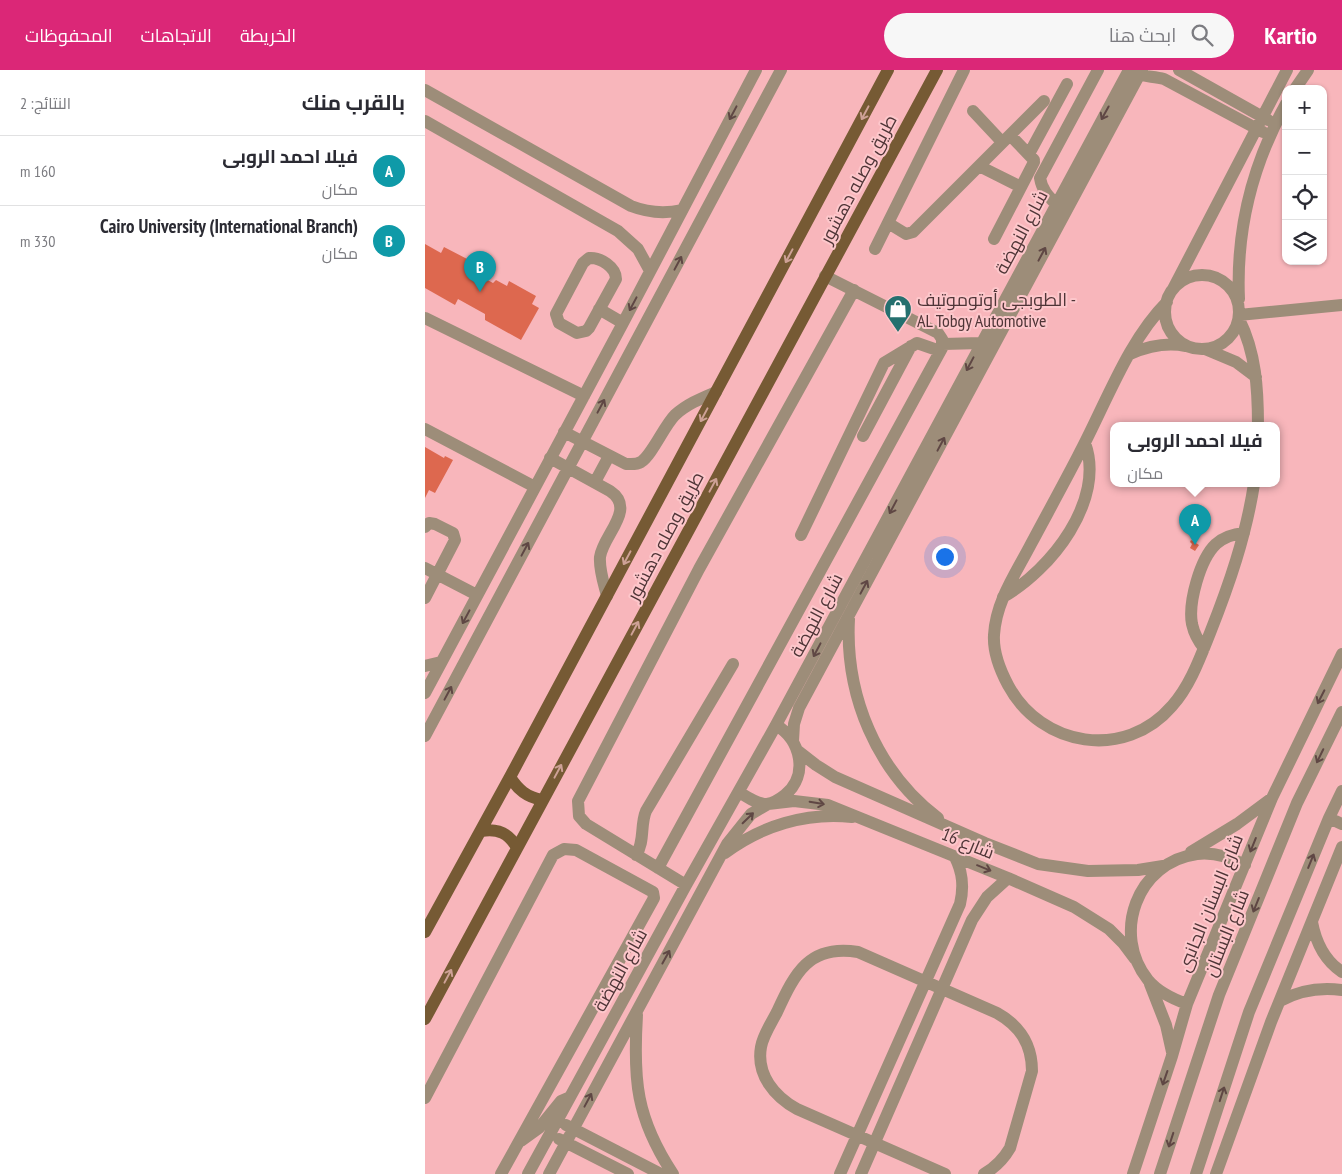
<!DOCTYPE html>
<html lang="ar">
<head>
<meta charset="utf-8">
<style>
	body { margin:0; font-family:"PT Sans Narrow",Cairo,sans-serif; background:#f7f7f7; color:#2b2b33; direction:rtl }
	.controls { position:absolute; right:15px; top:15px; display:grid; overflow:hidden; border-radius:10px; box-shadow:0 1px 4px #0004 }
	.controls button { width:45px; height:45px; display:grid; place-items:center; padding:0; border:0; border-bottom:1px solid #e1e1e2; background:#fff; color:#2b2b33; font:25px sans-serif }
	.you { position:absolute; left:519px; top:486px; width:18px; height:18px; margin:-12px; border:4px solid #fff; border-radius:50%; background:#1a73e8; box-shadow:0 0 0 8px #1a73e833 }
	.badge { display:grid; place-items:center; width:32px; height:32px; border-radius:50%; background:#db2777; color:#fff; font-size:16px; font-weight:700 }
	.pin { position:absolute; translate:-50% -41px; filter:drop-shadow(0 1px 2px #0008) }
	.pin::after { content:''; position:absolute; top:26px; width:18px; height:15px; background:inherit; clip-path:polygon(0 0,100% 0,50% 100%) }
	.popup { position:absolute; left:685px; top:352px; width:170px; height:65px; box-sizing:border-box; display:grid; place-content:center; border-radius:10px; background:#fff; filter:drop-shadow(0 1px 4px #0005); font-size:16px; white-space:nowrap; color:#7c7c81 }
	.popup b { font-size:19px; color:#2b2b33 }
	.popup::after { content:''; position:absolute; left:50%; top:100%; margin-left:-10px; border:10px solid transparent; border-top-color:#fff }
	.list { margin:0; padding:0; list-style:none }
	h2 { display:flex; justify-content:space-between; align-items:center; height:65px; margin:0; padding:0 20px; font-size:21px }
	h2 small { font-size:16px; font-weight:400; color:#7c7c81 }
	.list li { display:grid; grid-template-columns:32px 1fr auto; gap:15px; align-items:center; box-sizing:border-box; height:70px; padding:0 20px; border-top:1px solid #e1e1e2 }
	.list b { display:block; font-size:19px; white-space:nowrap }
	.list p { margin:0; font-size:16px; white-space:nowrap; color:#7c7c81 }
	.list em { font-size:16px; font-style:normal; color:#7c7c81 }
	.icon { flex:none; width:28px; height:28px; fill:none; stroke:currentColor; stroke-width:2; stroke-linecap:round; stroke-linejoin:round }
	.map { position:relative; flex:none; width:917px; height:1104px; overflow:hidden; direction:ltr }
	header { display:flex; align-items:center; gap:30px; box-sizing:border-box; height:70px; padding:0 25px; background:#db2777; color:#fff }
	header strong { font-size:24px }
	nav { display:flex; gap:28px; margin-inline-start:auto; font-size:18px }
	.search { width:350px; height:45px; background:#f7f7f7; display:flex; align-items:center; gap:12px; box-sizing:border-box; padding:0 18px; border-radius:28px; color:#7c7c81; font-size:19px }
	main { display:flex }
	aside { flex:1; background:#fff }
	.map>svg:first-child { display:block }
	.building { fill:#dd684f }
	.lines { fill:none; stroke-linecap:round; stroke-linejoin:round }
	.minor { stroke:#9d8d79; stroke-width:12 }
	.major { stroke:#765a34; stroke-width:12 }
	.oneway { stroke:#5f4744 }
	.oneway2 { stroke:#cea196 }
	.labels { text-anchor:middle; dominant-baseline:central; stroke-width:4; stroke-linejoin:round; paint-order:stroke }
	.street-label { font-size:18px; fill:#4f3537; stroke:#fdc7cb }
	.poi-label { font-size:18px; fill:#4f3537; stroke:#fdc7cb; text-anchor:start }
</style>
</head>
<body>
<header>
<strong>Kartio</strong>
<div class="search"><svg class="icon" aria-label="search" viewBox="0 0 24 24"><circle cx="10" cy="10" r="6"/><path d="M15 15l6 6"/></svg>ابحث هنا</div>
<nav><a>الخريطة</a><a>الاتجاهات</a><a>المحفوظات</a></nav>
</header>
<main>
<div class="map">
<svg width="917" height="1104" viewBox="0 0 917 1104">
	<rect width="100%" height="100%" fill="#f8b6bb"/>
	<path class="building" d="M0,174L16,183L19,177L46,191L42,199L68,213L71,210L82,216L84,211L111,226L107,234L114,238L96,270L60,250V244L33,229L30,235L0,218Z
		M0,377L19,388L20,386L28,390L10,423L4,420L0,428Z
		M766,470L774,475L770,481L765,478L767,474L765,472Z"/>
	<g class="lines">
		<path class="minor" d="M754,0L843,50
			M707,2C717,7 728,6 739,9L838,62
			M870,19L883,0
			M0,20L206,136C224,143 239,144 257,140
			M548,41L577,72
			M0,51L193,161L213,179L225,201
			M585,65L609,90
			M604,84L642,14
			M554,96L596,117
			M631,134C623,126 617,120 615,108L673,0
			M463,153L481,164L488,162L619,31
			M569,169L609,92
			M450,179L539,0
			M164,188C175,187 191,197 191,209L164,258L161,261L152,263L134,253L131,244L158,193Z
			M740 242a37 37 0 1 1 74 0a37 37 0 1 1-74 0Z
			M748,219L862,0
			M814,229C811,160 827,95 861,34
			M742,232C702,272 680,336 653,386C638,415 622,444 606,474C591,503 571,531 569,565C568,582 575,600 583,615C616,677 700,691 747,636C765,616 775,588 785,563C804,515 821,466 829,414
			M174,239L198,253
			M814,245L917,235
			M0,248L159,326
			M814,249C831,283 833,319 833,356
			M518,274L556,273
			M780,279L811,292L831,307
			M705,284C723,276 741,272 761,276
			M0,359L110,417
			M139,362L201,394C206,394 211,395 216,392C227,385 239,356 250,345C262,334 277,328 291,322
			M438,366L486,276
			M125,388L185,421C212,439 178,465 175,487C174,500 179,514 182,526
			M170,412L184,386
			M0,457L4,453L10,454L28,463L30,470L0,528
			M376,465L459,293L492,273L515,281
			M0,498L52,525
			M578,527C626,500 681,430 660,373
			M424,549C420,625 451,701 513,748
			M779,578C773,571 769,563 767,554C763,533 775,489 791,474C799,467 808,464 819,463
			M0,596L16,592
			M0,623L198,253L331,0
			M0,666L356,0
			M368,671L369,654L374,638L717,0
			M373,681L391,695L410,707L560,773L613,794L663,801L713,800L738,796
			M314,722C322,727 332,734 342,734C349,733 355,729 360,725C384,705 376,670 351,655
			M904,748L917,754
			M766,782L812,754L847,728
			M300,783C336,756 381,742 427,747
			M211,785C220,772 215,755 221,741L308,594
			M233,798L517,278V269L513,263L400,206
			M261,815L161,754L154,746L153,731L274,499L429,220
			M887,852C891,873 899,890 917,902
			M725,914L741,955L747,982
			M855,931C875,920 894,917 917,920
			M762,934C748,929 733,922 723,910C686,864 712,792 772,784C789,782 805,787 820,795
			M212,945C208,1010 211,1048 248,1104
			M0,1028L128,785L139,779L151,780L228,822L229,828L76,1104
			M141,1055L236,1104
			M134,1069L203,1104
			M96,1071L114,1058L136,1031L143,1028
			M103,1104L261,815L351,655L704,0
			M124,1104L302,774L326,744L343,734L369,731L403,735L583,808L649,837L684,859L698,873L710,889
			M415,1104L535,834C539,817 538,803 530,787
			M436,1104L547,850L562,827L583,808
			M520,1104L372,1039C350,1027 331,1005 336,977C338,965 347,952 352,942C370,903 384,874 433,882L572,943C595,956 607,974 607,1001L585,1078C578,1090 571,1097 559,1104
			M708,1104L747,986L762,934L847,728L917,584
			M735,1104L794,925L872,733L917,642
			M771,1104L824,942L904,748L917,721
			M791,1104L846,952L917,777"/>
		<path class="major" d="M85,707C93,720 102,727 117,730
			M56,761C73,758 84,763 92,778
			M0,862L85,707L463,0
			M0,949L512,0"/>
	</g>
	<defs><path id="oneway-shaft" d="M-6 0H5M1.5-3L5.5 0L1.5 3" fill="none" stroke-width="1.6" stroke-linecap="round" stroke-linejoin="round" transform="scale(1.25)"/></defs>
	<g class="oneway">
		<use href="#oneway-shaft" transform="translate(308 43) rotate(118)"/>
		<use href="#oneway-shaft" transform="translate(680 43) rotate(119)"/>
		<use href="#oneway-shaft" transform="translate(617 184) rotate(-62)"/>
		<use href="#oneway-shaft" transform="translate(253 193) rotate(-62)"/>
		<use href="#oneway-shaft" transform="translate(208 234) rotate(118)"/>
		<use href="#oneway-shaft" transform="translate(545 294) rotate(118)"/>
		<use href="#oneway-shaft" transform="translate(176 336) rotate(-62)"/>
		<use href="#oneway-shaft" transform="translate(516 374) rotate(-62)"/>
		<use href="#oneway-shaft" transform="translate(468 437) rotate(118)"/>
		<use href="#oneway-shaft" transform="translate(100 479) rotate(-62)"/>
		<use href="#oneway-shaft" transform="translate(439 517) rotate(-62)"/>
		<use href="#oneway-shaft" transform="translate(41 547) rotate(118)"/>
		<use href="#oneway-shaft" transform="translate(392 580) rotate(118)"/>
		<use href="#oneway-shaft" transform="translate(23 623) rotate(-62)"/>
		<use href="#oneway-shaft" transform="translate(896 627) rotate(117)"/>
		<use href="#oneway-shaft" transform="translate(895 686) rotate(116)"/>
		<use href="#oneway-shaft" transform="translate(392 733) rotate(10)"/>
		<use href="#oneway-shaft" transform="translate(323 748) rotate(-44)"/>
		<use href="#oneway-shaft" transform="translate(828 775) rotate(112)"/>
		<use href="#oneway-shaft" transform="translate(886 791) rotate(-68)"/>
		<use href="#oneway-shaft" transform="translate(559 798) rotate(22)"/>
		<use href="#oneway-shaft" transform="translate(831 835) rotate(112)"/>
		<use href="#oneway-shaft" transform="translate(241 887) rotate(-61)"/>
		<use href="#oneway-shaft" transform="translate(740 1008) rotate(109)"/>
		<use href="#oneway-shaft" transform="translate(797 1024) rotate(-72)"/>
		<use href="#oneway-shaft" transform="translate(163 1030) rotate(-62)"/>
		<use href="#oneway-shaft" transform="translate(746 1070) rotate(108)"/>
	</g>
	<g class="oneway2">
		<use href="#oneway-shaft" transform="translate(440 43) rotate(118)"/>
		<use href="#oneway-shaft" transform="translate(364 186) rotate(118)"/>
		<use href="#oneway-shaft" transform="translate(279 345) rotate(118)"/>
		<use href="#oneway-shaft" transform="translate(288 415) rotate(-62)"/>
		<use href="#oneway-shaft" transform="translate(202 488) rotate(118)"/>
		<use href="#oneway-shaft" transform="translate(210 558) rotate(-62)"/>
		<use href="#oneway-shaft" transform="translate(133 701) rotate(-62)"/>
		<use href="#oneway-shaft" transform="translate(23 906) rotate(-62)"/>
	</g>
	<defs>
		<symbol id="shop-pin" viewBox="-11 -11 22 30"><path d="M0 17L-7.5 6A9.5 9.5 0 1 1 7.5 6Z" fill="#25706f" stroke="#fdc7cb"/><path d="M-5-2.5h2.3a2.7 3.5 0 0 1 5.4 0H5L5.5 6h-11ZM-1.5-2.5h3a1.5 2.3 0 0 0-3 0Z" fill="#fff"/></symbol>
	</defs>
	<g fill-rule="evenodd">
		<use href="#shop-pin" x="457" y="223" width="32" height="43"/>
	</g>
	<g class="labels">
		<g class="street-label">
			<text transform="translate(433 109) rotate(-62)">طريق وصله دهشور</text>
			<text transform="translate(596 162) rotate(-62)">شارع النهضة</text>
			<text transform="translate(240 466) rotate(-62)">طريق وصله دهشور</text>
			<text transform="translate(391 545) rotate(-62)">شارع النهضة</text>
			<text transform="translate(543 773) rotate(22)">شارع 16</text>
			<text transform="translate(785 833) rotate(-68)">شارع البستان الجانبى</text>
			<text transform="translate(801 863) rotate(-68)">شارع البستان</text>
			<text transform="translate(195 900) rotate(-61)">شارع النهضة</text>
		</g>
		<g class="poi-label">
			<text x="492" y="229">الطوبجى أوتوموتيف -<tspan x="492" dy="21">AL Tobgy Automotive</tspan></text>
		</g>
	</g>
</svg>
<div class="controls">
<button>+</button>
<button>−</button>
<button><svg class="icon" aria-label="locate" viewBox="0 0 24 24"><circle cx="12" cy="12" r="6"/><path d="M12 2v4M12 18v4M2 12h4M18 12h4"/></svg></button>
<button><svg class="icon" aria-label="layers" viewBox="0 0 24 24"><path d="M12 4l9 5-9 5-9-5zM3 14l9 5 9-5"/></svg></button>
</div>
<div class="you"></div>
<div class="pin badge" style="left:770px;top:475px;background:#0f9aa8">A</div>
<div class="popup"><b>فيلا احمد الروبى</b>مكان</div>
<div class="pin badge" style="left:55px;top:222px;background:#0f9aa8">B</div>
</div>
<aside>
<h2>بالقرب منك<small>النتائج: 2</small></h2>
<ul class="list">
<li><span class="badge" style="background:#0f9aa8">A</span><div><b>فيلا احمد الروبى</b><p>مكان</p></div><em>160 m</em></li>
<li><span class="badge" style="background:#0f9aa8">B</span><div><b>Cairo University (International Branch)</b><p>مكان</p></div><em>330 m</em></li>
</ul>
</aside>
</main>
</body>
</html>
